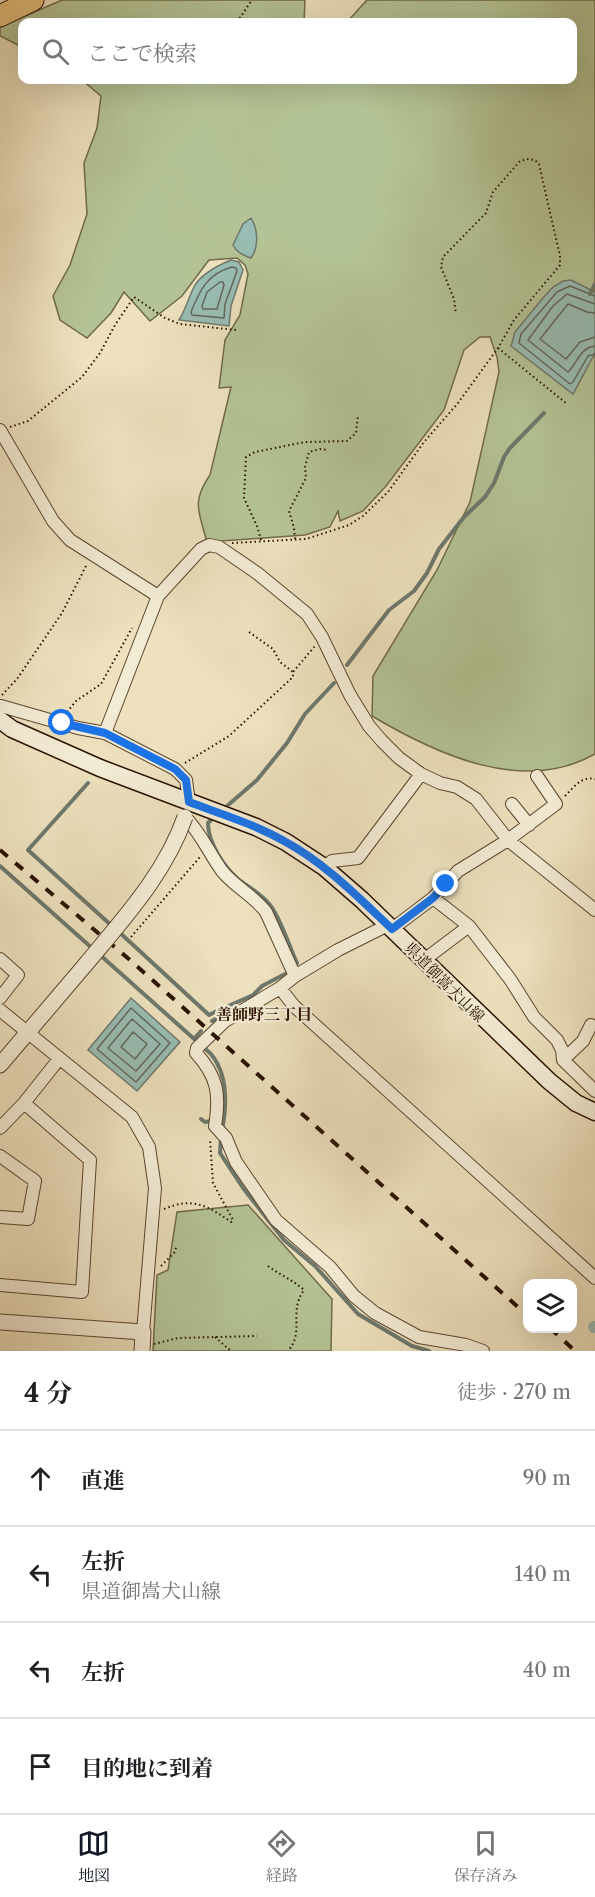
<!DOCTYPE html>
<html lang="ja">
<head>
<meta charset="utf-8">
<style>
	body { margin:0; font-family:"Libre Caslon Text","Noto Serif JP",serif; background:#f2f2f2; color:#202124 }
	.controls { position:absolute; right:18px; bottom:18px; display:grid; overflow:hidden; border-radius:12px; box-shadow:0 6px 24px #0002 }
	.controls button { width:54px; height:54px; display:grid; place-items:center; padding:0; border:0; border-bottom:2px solid #e0e0e0; background:#fff; color:#202124; font:30px sans-serif }
	.stop { position:absolute; width:18px; height:18px; margin:-14px; border:4px solid #1a73e8; border-radius:50%; background:#fff }
	.stop.end { background:#1a73e8; border-color:#fff; box-shadow:0 2px 6px #0008 }
	.list { margin:0; padding:0; list-style:none }
	h2 { display:flex; justify-content:space-between; align-items:center; height:78px; margin:0; padding:0 24px; font-size:26px }
	h2 small { font-size:20px; font-weight:400; color:#757577 }
	.list li { display:grid; grid-template-columns:39px 1fr auto; gap:18px; align-items:center; box-sizing:border-box; height:96px; padding:0 24px; border-top:2px solid #e0e0e0 }
	.list b { display:block; font-size:22px; white-space:nowrap }
	.list p { margin:0; font-size:20px; white-space:nowrap; color:#757577 }
	.list em { font-size:20px; font-style:normal; color:#757577 }
	.icon { flex:none; width:33px; height:33px; fill:none; stroke:currentColor; stroke-width:2; stroke-linecap:round; stroke-linejoin:round }
	.map { position:relative; flex:none; width:595px; height:1351px; overflow:hidden }
	.search { position:absolute; background:#fff; box-shadow:0 6px 24px #0002; left:18px; right:18px; top:18px; height:66px; display:flex; align-items:center; gap:15px; box-sizing:border-box; padding:0 21px; border-radius:12px; color:#757577; font-size:22px }
	.sheet { height:462px; background:#fff }
	nav { display:flex; justify-content:space-around; align-items:center; box-sizing:border-box; height:84px; border-top:2px solid #e0e0e0; background:#fff; font-size:16px; color:#757577 }
	nav a { display:grid; justify-items:center; gap:3px }
	nav .on { color:#111827 }
	.map>svg:first-child { display:block }
	.green { fill:#b4c395; stroke:#706a4a; stroke-width:1.5 }
	.water { fill:#99bdb4; stroke:#6d786c; stroke-width:1.5 }
	.lines { fill:none; stroke-linecap:round; stroke-linejoin:round }
	.shore { stroke:#62675a; stroke-width:1.5 }
	.stream { stroke:#6d786c; stroke-width:4 }
	.canal { stroke:#99bdb4; stroke-width:12 }
	.minor-casing { stroke:#5c4530; stroke-width:14 }
	.tertiary-casing { stroke:#5c4530; stroke-width:17 }
	.secondary-casing { stroke:#2b1100; stroke-width:19 }
	.trunk-casing { stroke:#2b1100; stroke-width:23 }
	.path { stroke:#2b1100; stroke-width:2; stroke-dasharray:1.5 3; stroke-linecap:butt }
	.minor { stroke:#f3ecd5; stroke-width:12 }
	.tertiary { stroke:#f3ecd5; stroke-width:15 }
	.secondary { stroke:#f3ecd5; stroke-width:16 }
	.trunk { stroke:#e6c07f; stroke-width:21 }
	.rail { stroke:#2b1100; stroke-width:4; stroke-dasharray:10 10; stroke-linecap:butt }
	.tertiary-bridge-casing { stroke:#5c4530; stroke-width:17; stroke-linecap:butt }
	.tertiary-bridge { stroke:#f3ecd5; stroke-width:15 }
	.route { stroke:#1a73e8; stroke-width:8 }
	.labels { text-anchor:middle; dominant-baseline:central; stroke-width:4.5; stroke-linejoin:round; paint-order:stroke }
	.street-label { font-size:15px; fill:#2b1100; stroke:#f3ecd5 }
	.neighbourhood-label { font-size:16px; font-weight:bold; fill:#2b1100; stroke:#f3ecd5 }
</style>
</head>
<body>
<div class="map">
<svg width="595" height="1351" viewBox="0 0 595 1351">
	<rect width="100%" height="100%" fill="#ede1be"/>
	<filter id="stains"><feTurbulence type="fractalNoise" baseFrequency=".00333" numOctaves="4"/><feColorMatrix values="0 0 0 0 .2 0 0 0 0 .09 0 0 0 0 .02 0 0 0 .5 -.17"/></filter>
	<radialGradient id="worn" r=".72"><stop offset=".6" stop-color="#630" stop-opacity="0"/><stop offset="1" stop-color="#630" stop-opacity=".3"/></radialGradient>
	<path class="green" d="M62,0H305L304,22H22V47L0,36V27Z
		M367,0H595V754C523,795 436,754 372,716L373,676L437,570L470,502L499,372L497,357L490,337H480L464,350L444,410L386,486L363,511L340,521L338,511L330,527L305,535L207,542C199,512 191,502 210,475L231,387L219,388L225,340L240,315L248,274L245,265L237,258L209,260L182,296L150,321L124,292L111,313L87,338L60,320L53,296L70,265L87,214L84,163L97,128L101,96L82,80H572V22H347Z
		M248,1205L332,1299L331,1351H153L157,1275L168,1270L177,1212Z"/>
	<path class="water" d="M251,218C258,229 259,247 251,258C243,255 237,253 233,245L243,224Z
		M231,260L239,262L243,270L231,306L229,326L179,320C186,309 189,296 195,285C202,274 219,265 231,260Z
		M571,280L595,292V353L573,394L511,346L515,332L543,298L553,287L563,281Z
		M131,998L180,1042L137,1091L88,1050Z"/>
	<g class="lines">
		<path class="shore" d="M232,267L236,268L237,271L225,304L224,318L192,315L191,312C200,290 207,274 232,267Z
			M220,282H223L224,285L217,309H203L202,306L207,292Z
			M595,296L570,286L557,292L521,334L519,343L570,384L573,382L588,356L595,354
			M595,304L567,294L553,306L528,340L568,372C578,363 579,348 595,346
			M595,313L587,312L568,304L540,339L566,359L580,342L595,337
			M131,1008L170,1043L136,1082L97,1049Z
			M132,1019L160,1044L136,1071L108,1048Z
			M133,1032L147,1044L135,1059L121,1047Z"/>
		<path class="stream" d="M590,294L595,284
			M347,665L389,610L414,591L427,573L439,549L464,517L485,497L494,483L504,457L510,448L544,413
			M88,783L28,850L112,926
			M227,806L257,780L287,743L305,714L334,683
			M211,820L208,823C208,842 223,866 238,879C248,887 262,894 270,905C281,919 289,946 297,963
			M0,866L93,949
			M118,931L209,1015L215,1012L219,1017L212,1021
			M99,954L211,1054C228,1075 227,1105 222,1130
			M215,1012L253,995L262,986L285,974
			M194,1039L201,1031
			M201,1119L205,1122L211,1121
			M221,1138L220,1153L243,1188L284,1240L315,1266L358,1314L412,1346L429,1351"/>
		<path class="canal" d="M594,1327H595"/>
		<defs>
			<path id="minor" d="M0,430L53,521L70,540L158,596
				M0,707L1,706L78,728L105,733
				M189,802L186,780L175,769L105,733L158,596L201,549L209,545L219,547L257,573L307,614L322,637L350,695L369,726L382,741L399,758L421,774L440,783L457,787L476,799L508,840L595,910
				M512,804L529,825
				M185,817C201,833 209,853 222,871C235,887 254,896 266,912L295,976
				M324,867L332,861L358,858L421,774
				M433,898L469,926L510,979L534,1017L557,1040L562,1050L563,1060L595,1091
				M388,925L338,950L295,976L280,988L225,1021L197,1048L196,1053C218,1077 220,1095 215,1126L226,1138L236,1162L276,1220L330,1267L354,1296L375,1313L419,1337L466,1345L483,1351
				M392,929L433,898L458,871L508,840L556,804L537,776
				M0,959L18,975L0,998
				M424,960L469,926
				M280,988L294,1006L595,1278
				M0,1010L132,1117L149,1147L155,1188L143,1332
				M563,1060L583,1041L591,1025
				M0,1128L24,1103L59,1059
				M0,1156L35,1181L28,1219L0,1217
				M0,1285L82,1292L90,1160L24,1103"/>
			<path id="tertiary" d="M0,1065L86,964
				M0,1322L143,1332L142,1351"/>
			<path id="secondary" d="M0,720L12,729L100,768L256,827L286,842L324,867L362,900L549,1081L576,1103L595,1112"/>
			<path id="trunk" d="M0,16L33,0"/>
		</defs>
		<use href="#minor" class="minor-casing"/>
		<use href="#tertiary" class="tertiary-casing"/>
		<use href="#secondary" class="secondary-casing"/>
		<use href="#trunk" class="trunk-casing"/>
		<path class="path" d="M237,22L252,0
			M498,348L567,404
			M10,427L28,421L82,377L100,353L115,325L134,297L165,318L180,324L236,330
			M295,539L294,528L289,511L306,478L305,467L309,452L320,449L328,450
			M261,540L257,526L244,498L246,457L255,452L305,442L347,441L356,433L358,415
			M232,543L306,539L349,525L363,516L388,492L424,442L458,403L498,348L514,320L560,265V256L539,164L535,160L527,159L520,161L493,192L486,213L443,257L441,267L454,299L456,314
			M249,632L273,649L280,662L293,672
			M2,695L17,679L62,613L87,564
			M67,712L76,701L101,684L132,628
			M185,763L229,736L293,677V672L315,646
			M565,796C574,787 581,776 595,779
			M131,937L200,857
			M164,1209C192,1197 207,1205 231,1222L233,1220L213,1183L210,1139
			M161,1266L174,1253L177,1245
			M268,1266C280,1275 293,1280 304,1290C288,1312 305,1332 288,1351
			M215,1337L231,1351
			M154,1344L178,1338L257,1336"/>
		<use href="#minor" class="minor"/>
		<use href="#tertiary" class="tertiary"/>
		<use href="#secondary" class="secondary"/>
		<use href="#trunk" class="trunk"/>
		<path class="rail" d="M0,850L130,960L528,1316
			M550,1328L575,1351"/>
		<defs>
			<path id="tertiary-bridge" d="M86,964C124,918 165,874 185,817"/>
		</defs>
		<use href="#tertiary-bridge" class="tertiary-bridge-casing"/>
		<use href="#tertiary-bridge" class="tertiary-bridge"/>
	</g>
	<g class="lines">
		<path class="route" d="M62,723L105,733L175,769L186,780L189,802C221,814 254,824 284,841C325,863 358,897 392,929L433,898L446,884"/>
	</g>
	<g class="labels">
		<g class="street-label">
			<text transform="translate(445 982) rotate(45)">県道御嵩犬山線</text>
		</g>
		<g class="neighbourhood-label">
			<text x="264" y="1014">善師野三丁目</text>
		</g>
	</g>
	<rect width="100%" height="100%" filter="url(#stains)"/>
	<rect width="100%" height="100%" fill="url(#worn)"/>
</svg>
<div class="controls">
<button><svg class="icon" aria-label="layers" viewBox="0 0 24 24"><path d="M12 4l9 5-9 5-9-5zM3 14l9 5 9-5"/></svg></button>
</div>
<div class="stop" style="left:62px;top:723px"></div>
<div class="stop end" style="left:446px;top:884px"></div>
<div class="search"><svg class="icon" aria-label="search" viewBox="0 0 24 24"><circle cx="10" cy="10" r="6"/><path d="M15 15l6 6"/></svg>ここで検索</div>
</div>
<section class="sheet">
<h2>4 分<small>徒歩 · 270 m</small></h2>
<ul class="list">
<li><svg class="icon" aria-label="ahead" viewBox="0 0 24 24"><path d="M12 20V5M6 11l6-6 6 6"/></svg><div><b>直進</b></div><em>90 m</em></li>
<li><svg class="icon" aria-label="left" viewBox="0 0 24 24"><path d="M17 20v-9H6M10 6l-5 5 5 5"/></svg><div><b>左折</b><p>県道御嵩犬山線</p></div><em>140 m</em></li>
<li><svg class="icon" aria-label="left" viewBox="0 0 24 24"><path d="M17 20v-9H6M10 6l-5 5 5 5"/></svg><div><b>左折</b></div><em>40 m</em></li>
<li><svg class="icon" aria-label="arrive" viewBox="0 0 24 24"><path d="M6 21V4h12l-3 4 3 4H6"/></svg><div><b>目的地に到着</b></div></li>
</ul>
</section>
<nav>
<a class="on"><svg class="icon" aria-label="map" viewBox="0 0 24 24"><path d="M3 6l6-2 6 2 6-2v14l-6 2-6-2-6 2zM9 4v14M15 6v14"/></svg>地図</a>
<a><svg class="icon" aria-label="directions" viewBox="0 0 24 24"><path d="M12 3l9 9-9 9-9-9zM9 14v-3h6M13 9l2 2-2 2"/></svg>経路</a>
<a><svg class="icon" aria-label="saved" viewBox="0 0 24 24"><path d="M7 4h10v16l-5-4-5 4z"/></svg>保存済み</a>
</nav>
</body>
</html>
